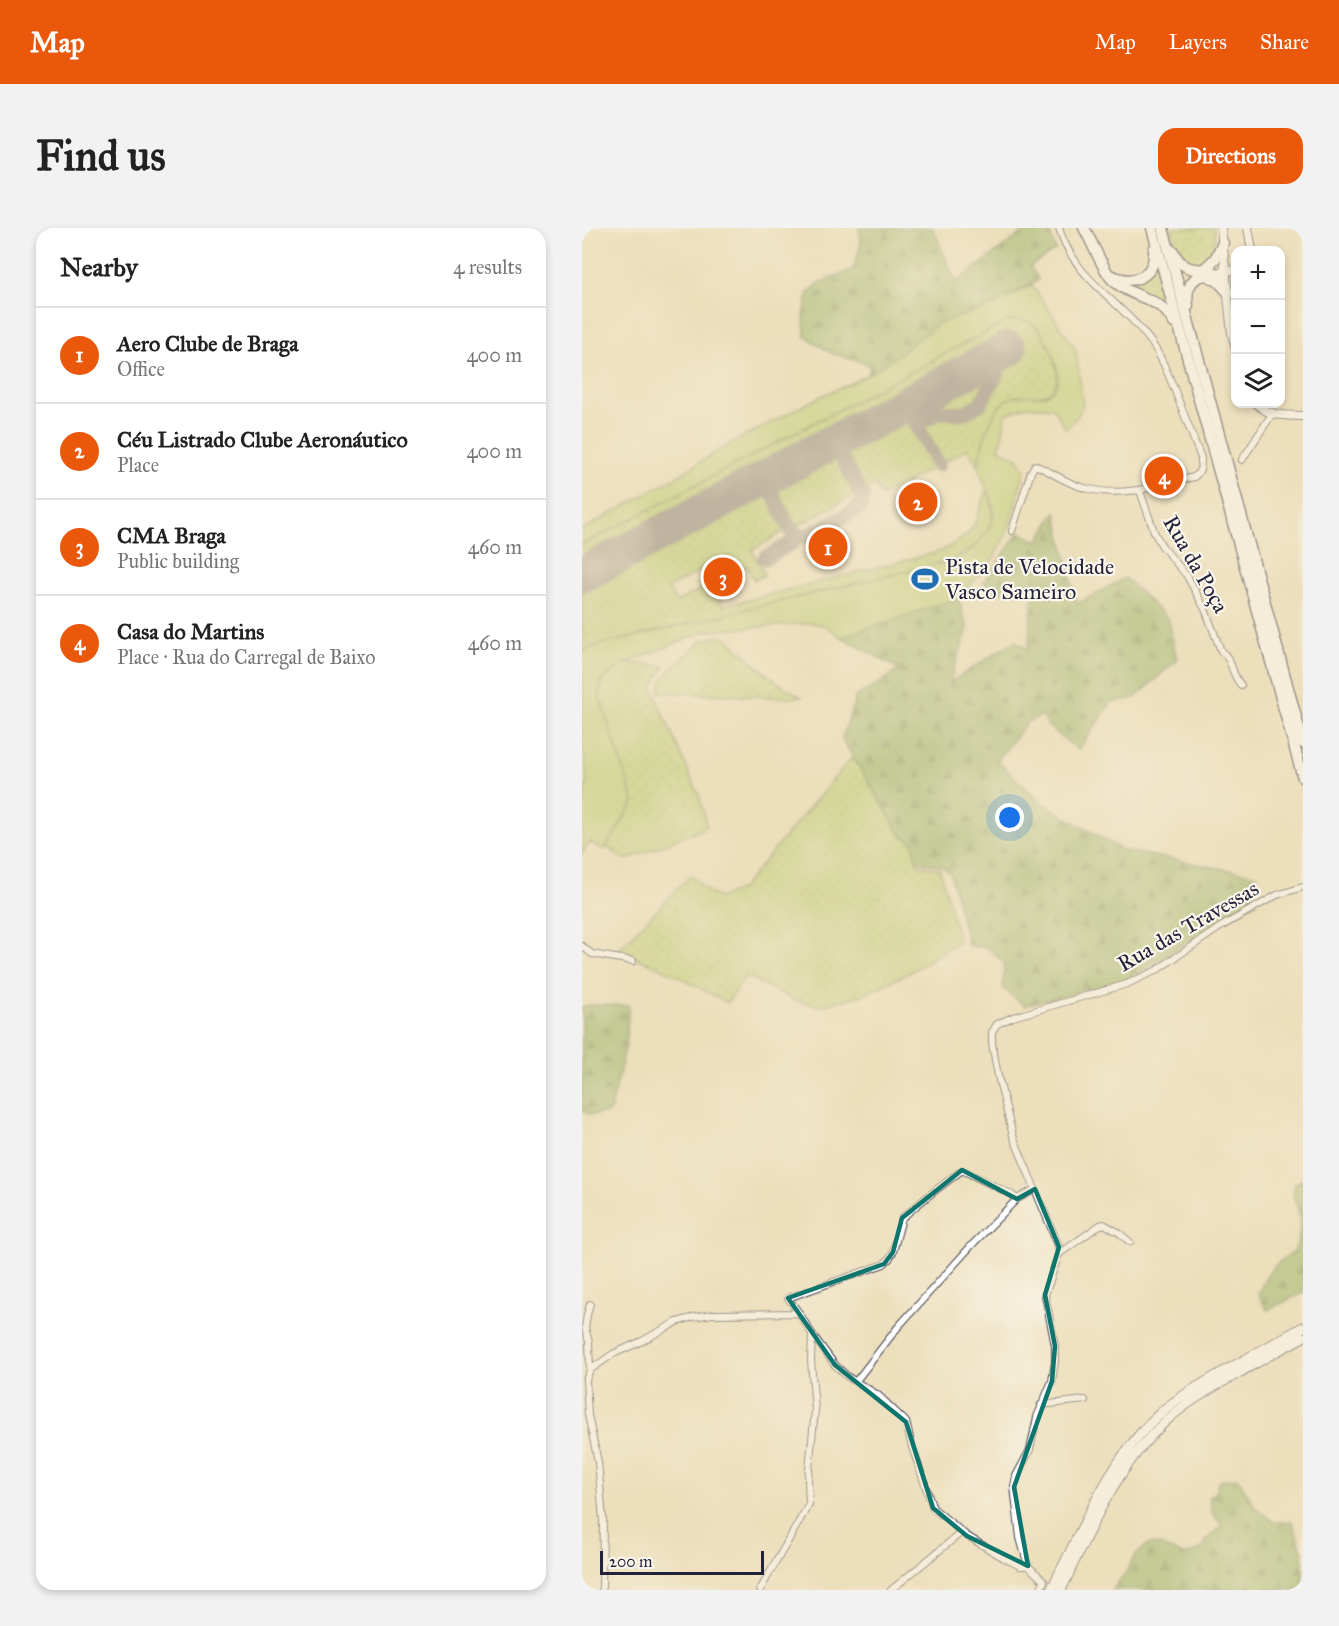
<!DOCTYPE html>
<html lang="en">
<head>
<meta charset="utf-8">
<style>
	body { margin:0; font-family:"IM FELL Great Primer",serif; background:#f2f2f2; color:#222 }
	.controls { position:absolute; right:18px; top:18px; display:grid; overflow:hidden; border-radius:12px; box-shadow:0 3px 9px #0003 }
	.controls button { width:54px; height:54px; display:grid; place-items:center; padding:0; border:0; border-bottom:2px solid #e0e0e0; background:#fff; color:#222; font:30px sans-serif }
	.scale { position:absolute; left:18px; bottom:15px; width:164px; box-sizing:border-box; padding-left:6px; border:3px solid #22223b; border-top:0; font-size:16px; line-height:21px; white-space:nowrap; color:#22223b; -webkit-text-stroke:4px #fbf7ec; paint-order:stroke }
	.you { position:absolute; left:428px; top:590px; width:21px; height:21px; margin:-15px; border:4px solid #fff; border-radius:50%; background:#1a73e8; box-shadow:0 0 0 9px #1a73e833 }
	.badge { display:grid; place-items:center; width:39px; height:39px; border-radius:50%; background:#ea580c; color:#fff; font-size:20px; font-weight:700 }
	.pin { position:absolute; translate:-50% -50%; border:3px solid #fff; box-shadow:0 2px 6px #0006 }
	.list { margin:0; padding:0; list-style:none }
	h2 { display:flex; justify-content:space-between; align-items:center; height:78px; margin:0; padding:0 24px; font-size:26px }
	h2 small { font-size:20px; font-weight:400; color:#767676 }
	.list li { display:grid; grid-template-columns:39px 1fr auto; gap:18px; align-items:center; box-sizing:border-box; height:96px; padding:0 24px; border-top:2px solid #e0e0e0 }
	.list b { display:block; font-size:22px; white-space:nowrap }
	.list p { margin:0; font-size:20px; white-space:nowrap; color:#767676 }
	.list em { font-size:20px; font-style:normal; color:#767676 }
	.icon { flex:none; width:33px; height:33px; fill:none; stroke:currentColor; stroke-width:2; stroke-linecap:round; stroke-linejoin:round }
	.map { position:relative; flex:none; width:721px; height:1362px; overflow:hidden; border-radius:18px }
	header { display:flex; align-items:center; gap:36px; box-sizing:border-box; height:84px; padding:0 30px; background:#ea580c; color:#fff }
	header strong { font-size:28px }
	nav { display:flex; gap:33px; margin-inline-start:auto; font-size:21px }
	.intro { display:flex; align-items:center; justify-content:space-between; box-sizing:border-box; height:144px; padding:0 36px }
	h1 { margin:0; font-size:42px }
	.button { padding:15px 27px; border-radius:18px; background:#ea580c; color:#fff; font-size:21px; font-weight:700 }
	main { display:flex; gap:36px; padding:0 36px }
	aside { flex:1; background:#fff; border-radius:18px; box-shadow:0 3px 9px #0003 }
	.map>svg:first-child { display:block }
	.grass { fill:url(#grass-dots); stroke:#6e7857; stroke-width:1.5; fill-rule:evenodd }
	.forest { fill:url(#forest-firs); stroke:#5a6a50; stroke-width:1.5 }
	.park { fill:#bacf73; stroke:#6e7857; stroke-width:1.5 }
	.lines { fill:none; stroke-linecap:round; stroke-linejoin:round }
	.taxiway { stroke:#87807c; stroke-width:15 }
	.runway { stroke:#87807c; stroke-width:36 }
	.street-casing { stroke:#403e4e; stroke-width:8 }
	.secondary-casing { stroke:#403e4e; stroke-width:10 }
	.primary-casing { stroke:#403e4e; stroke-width:11 }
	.highway-casing { stroke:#403e4e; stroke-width:13 }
	.street { stroke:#fff; stroke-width:6 }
	.secondary { stroke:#fff; stroke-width:8 }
	.primary { stroke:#fff; stroke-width:9 }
	.highway { stroke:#fff; stroke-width:10 }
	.marked { fill:none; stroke:#0f766e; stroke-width:4.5; stroke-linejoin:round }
	.labels { text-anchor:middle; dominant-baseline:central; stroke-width:4.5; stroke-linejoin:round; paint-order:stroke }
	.street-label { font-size:22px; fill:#22223b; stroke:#fbf7ec }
	.poi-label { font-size:22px; fill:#22223b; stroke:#fbf7ec; text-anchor:start }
</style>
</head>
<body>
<header>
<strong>Map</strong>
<nav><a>Map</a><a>Layers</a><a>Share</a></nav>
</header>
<div class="intro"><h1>Find us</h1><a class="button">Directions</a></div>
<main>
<aside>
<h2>Nearby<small>4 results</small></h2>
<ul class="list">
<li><span class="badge">1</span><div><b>Aero Clube de Braga</b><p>Office</p></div><em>400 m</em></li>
<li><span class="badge">2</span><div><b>Céu Listrado Clube Aeronáutico</b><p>Place</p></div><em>400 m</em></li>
<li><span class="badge">3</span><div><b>CMA Braga</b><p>Public building</p></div><em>460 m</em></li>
<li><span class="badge">4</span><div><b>Casa do Martins</b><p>Place · Rua do Carregal de Baixo</p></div><em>460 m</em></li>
</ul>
</aside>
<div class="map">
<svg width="721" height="1362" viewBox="0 0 721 1362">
	<defs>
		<pattern id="grass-dots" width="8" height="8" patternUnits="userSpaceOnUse" patternTransform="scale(1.5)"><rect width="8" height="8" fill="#bacf73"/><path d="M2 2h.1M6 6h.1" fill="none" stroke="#a0b164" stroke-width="1.8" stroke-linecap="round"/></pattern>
		<pattern id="forest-firs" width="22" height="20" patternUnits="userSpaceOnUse" patternTransform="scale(1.5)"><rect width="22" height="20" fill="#93b265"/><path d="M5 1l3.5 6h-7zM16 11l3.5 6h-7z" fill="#789054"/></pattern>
	</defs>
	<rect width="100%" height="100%" fill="#fbf7ec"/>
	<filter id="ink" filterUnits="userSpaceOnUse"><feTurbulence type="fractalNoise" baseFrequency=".0167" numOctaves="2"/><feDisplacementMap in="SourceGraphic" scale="12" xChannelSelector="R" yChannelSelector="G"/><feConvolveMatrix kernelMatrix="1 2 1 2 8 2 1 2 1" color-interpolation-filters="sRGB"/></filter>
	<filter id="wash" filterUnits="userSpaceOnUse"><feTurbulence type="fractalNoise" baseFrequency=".008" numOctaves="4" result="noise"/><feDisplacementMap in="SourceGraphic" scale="24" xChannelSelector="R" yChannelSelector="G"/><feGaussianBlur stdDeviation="1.35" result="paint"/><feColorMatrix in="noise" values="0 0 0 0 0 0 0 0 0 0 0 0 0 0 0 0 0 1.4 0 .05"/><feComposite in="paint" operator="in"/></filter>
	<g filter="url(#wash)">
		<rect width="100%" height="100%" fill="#ecdfbc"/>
		<path class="grass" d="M589,0H632C633,12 634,31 621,36C618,37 614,36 611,37C599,27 593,15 589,0Z
			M574,34L587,83L543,59Z
			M437,91C444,92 449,93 454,98C466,111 488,155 465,166C458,170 440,168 432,169L397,228V239L385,221L359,236L340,198L341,197L357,188L383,189L401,178L423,140L433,129L423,112L0,337V317L425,93Z
			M402,145L406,146L408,149V154L398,171L381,182L357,181L338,190L335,189L332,185L334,181Z
			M319,189L327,192L353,239L300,268L293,257L284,261L280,260L261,222L262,219Z
			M249,226L254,227L274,265L272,267L217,297L212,296L192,261L193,256Z
			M183,262L205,302L170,322L183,347L172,352L165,338L132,355L141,378L360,323L385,307L392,297L405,262C421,297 401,316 372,332L17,417L0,423V358L180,263ZM120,342L127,357L94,374L86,360Z
			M139,408L144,409C169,432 190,454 220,469L209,470L77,464L80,453L88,442L121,412Z
			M44,435L83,438L70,460L118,570L125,599L44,632L24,619L52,574L18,471C16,449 28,446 44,435Z
			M271,528L319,607L331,613L336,637L358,641L377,713L327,745L280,767L239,778L214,773L164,748L145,775C111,757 70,731 33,725L109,647L127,665L138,670L159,661Z"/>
		<path class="forest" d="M276,0H351L374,54L447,0H466L474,22L448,38L457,52L408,79L358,95L308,133L286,146L288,137L249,125L223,108L222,89L226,65L237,55L271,41C275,28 283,13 276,0Z
			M474,284L495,376L543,350L587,392L595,432L553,470L530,474L496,522L466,498L461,487L445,494L415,533L460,575L540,622L675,647L670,667L675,674L594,721L548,751L442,778L421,760L422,735L406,720L386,718L368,644L359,638L335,633L331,614L319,607L260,511L274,468L292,459L317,441L259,409L376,370L386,401L367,455L433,413L446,421L451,366L409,363L402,354L437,304L456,313Z
			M6,777H47L44,817L29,880L27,884C18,887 8,889 0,883V779Z
			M721,951V1065L685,1082L676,1067C683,1046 693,1035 712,1024C717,1011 720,999 717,985C714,971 709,973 713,956Z
			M656,1250L673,1279L692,1294L710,1293L721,1325V1362H530L544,1344L554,1326L567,1316L578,1317L604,1328L621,1320L625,1311L640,1298L630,1285L627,1269L634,1265L636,1254L644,1251Z"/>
		<path class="park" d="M450,57L494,122L501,176L497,186L484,201L471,180L445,178L424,186L419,215L417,221L436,230L443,242L427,300L412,330L376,370L259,409L242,397L230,395L124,403L44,435L23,449L19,454L17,462L18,471L52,574L22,622L8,614L0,626V580L5,554L3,531L0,520V423L17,417L372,332C396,319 420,298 408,267C404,257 397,247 397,237C397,229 399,222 401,214C405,201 413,179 426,171C438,165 451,170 463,167C489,158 468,117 458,103C449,91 439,91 425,93L0,317V302L101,245L142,219L239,168L267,156L286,146L308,133L358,95L408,79Z"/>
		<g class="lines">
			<path class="taxiway" d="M315,180H323L327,183L356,237
				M334,196L357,184L382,185L398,176L414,148L422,123
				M176,254H182L186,257L212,308L213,311L210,315L183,330
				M211,304L218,308H225L276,281L280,275V268L255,221L252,218H245"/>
			<path class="runway" d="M0,347L427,121"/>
		</g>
	</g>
	<g filter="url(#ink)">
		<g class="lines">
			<defs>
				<path id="street" d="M660,232L690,186
					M558,263L573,306L580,318L605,348L623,381L639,423C651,431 649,447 659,457
					M430,303L449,244L453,237C470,244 485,256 503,260C540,270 576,258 612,249C619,244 619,239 619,230C611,210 604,190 596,171C589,153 583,136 573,120C545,76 493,54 477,0
					M0,718L10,726L51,733
					M435,971L429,966L380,942L346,968L320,990L311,1024L307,1031L302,1036L206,1070L217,1085L230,1106L253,1137L266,1149L296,1167L324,1194L330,1219L351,1280L385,1308L422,1330L438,1338H446
					M477,1026L518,997L522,996L536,1004L548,1014
					M8,1076L5,1087L3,1100L7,1114L8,1142L4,1152L6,1187L16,1234L21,1292L20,1362
					M8,1142L31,1126L60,1113L95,1094L111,1089L131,1086L217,1085
					M274,1153L316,1099L389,1018L435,971L453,961
					M459,1177L503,1172
					M446,1338L438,1310L432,1259L434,1248L448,1222L455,1189L470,1153L473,1134V1118L463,1067L477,1026V1019L431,908L416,848L410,815V804L415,796L431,789L545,756L575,742L640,698L695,667L721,659
					M446,1338L462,1353L458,1362
					M178,1362L227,1276L226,1251L233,1182L229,1133L230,1106
					M309,1362L380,1304"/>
				<path id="secondary" d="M639,0L650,106L654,120
					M666,0L670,22
					M644,43L654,42
					M675,176C689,189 703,187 721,188"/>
				<path id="primary" d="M469,1362C502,1299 528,1228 583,1181C601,1166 622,1155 641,1144C668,1129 694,1114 721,1099
					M479,1362C507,1302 535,1237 585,1192C605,1174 629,1160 653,1147C676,1134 698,1121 721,1109"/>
				<path id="highway" d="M502,0C509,12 523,46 532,53C552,72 578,67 592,95
					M570,0L721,550
					M581,0L721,515
					M591,23C599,41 611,43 629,41
					M622,41L633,31L641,15
					M531,48C554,58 574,47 572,21
					M626,48L636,53L647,65
					M606,78C604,66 606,52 619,48C628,46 636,47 644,43"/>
			</defs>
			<use href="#street" class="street-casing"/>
			<use href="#secondary" class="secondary-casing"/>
			<use href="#primary" class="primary-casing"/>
			<use href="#highway" class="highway-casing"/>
			<use href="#street" class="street"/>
			<use href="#secondary" class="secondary"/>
			<use href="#primary" class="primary"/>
			<use href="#highway" class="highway"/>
		</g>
	</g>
	<path d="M0 0H721V1362H0ZM380,942L435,971L453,961L477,1019L463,1067L473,1118L470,1153L432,1259L446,1338L385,1308L351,1280L324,1194L253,1137L206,1070L302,1036L311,1024L320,990Z" fill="#ecdfbc" fill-opacity=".55" fill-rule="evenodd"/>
	<path class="marked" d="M380,942L435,971L453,961L477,1019L463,1067L473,1118L470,1153L432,1259L446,1338L385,1308L351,1280L324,1194L253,1137L206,1070L302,1036L311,1024L320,990Z"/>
	<defs>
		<symbol id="stadium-bare" viewBox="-9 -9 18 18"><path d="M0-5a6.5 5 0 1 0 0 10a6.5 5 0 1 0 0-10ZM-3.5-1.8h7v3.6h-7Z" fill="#1f6fb2" stroke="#fbf7ec" stroke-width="2.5" paint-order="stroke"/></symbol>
	</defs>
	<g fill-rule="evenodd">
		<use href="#stadium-bare" x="324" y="332" width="38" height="38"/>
	</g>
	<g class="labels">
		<g class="street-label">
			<text transform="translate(614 336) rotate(60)">Rua da Poça</text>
			<text transform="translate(606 698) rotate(-30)">Rua das Travessas</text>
		</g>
		<g class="poi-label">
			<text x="363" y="338">Pista de Velocidade<tspan x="363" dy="25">Vasco Sameiro</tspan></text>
		</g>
	</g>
</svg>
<div class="controls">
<button>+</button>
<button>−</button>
<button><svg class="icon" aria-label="layers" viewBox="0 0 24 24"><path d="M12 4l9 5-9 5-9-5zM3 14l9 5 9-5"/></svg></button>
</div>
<div class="scale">200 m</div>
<div class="you"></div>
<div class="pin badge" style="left:246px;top:319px">1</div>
<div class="pin badge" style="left:336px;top:274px">2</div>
<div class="pin badge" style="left:141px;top:349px">3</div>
<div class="pin badge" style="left:582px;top:248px">4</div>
</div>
</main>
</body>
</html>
